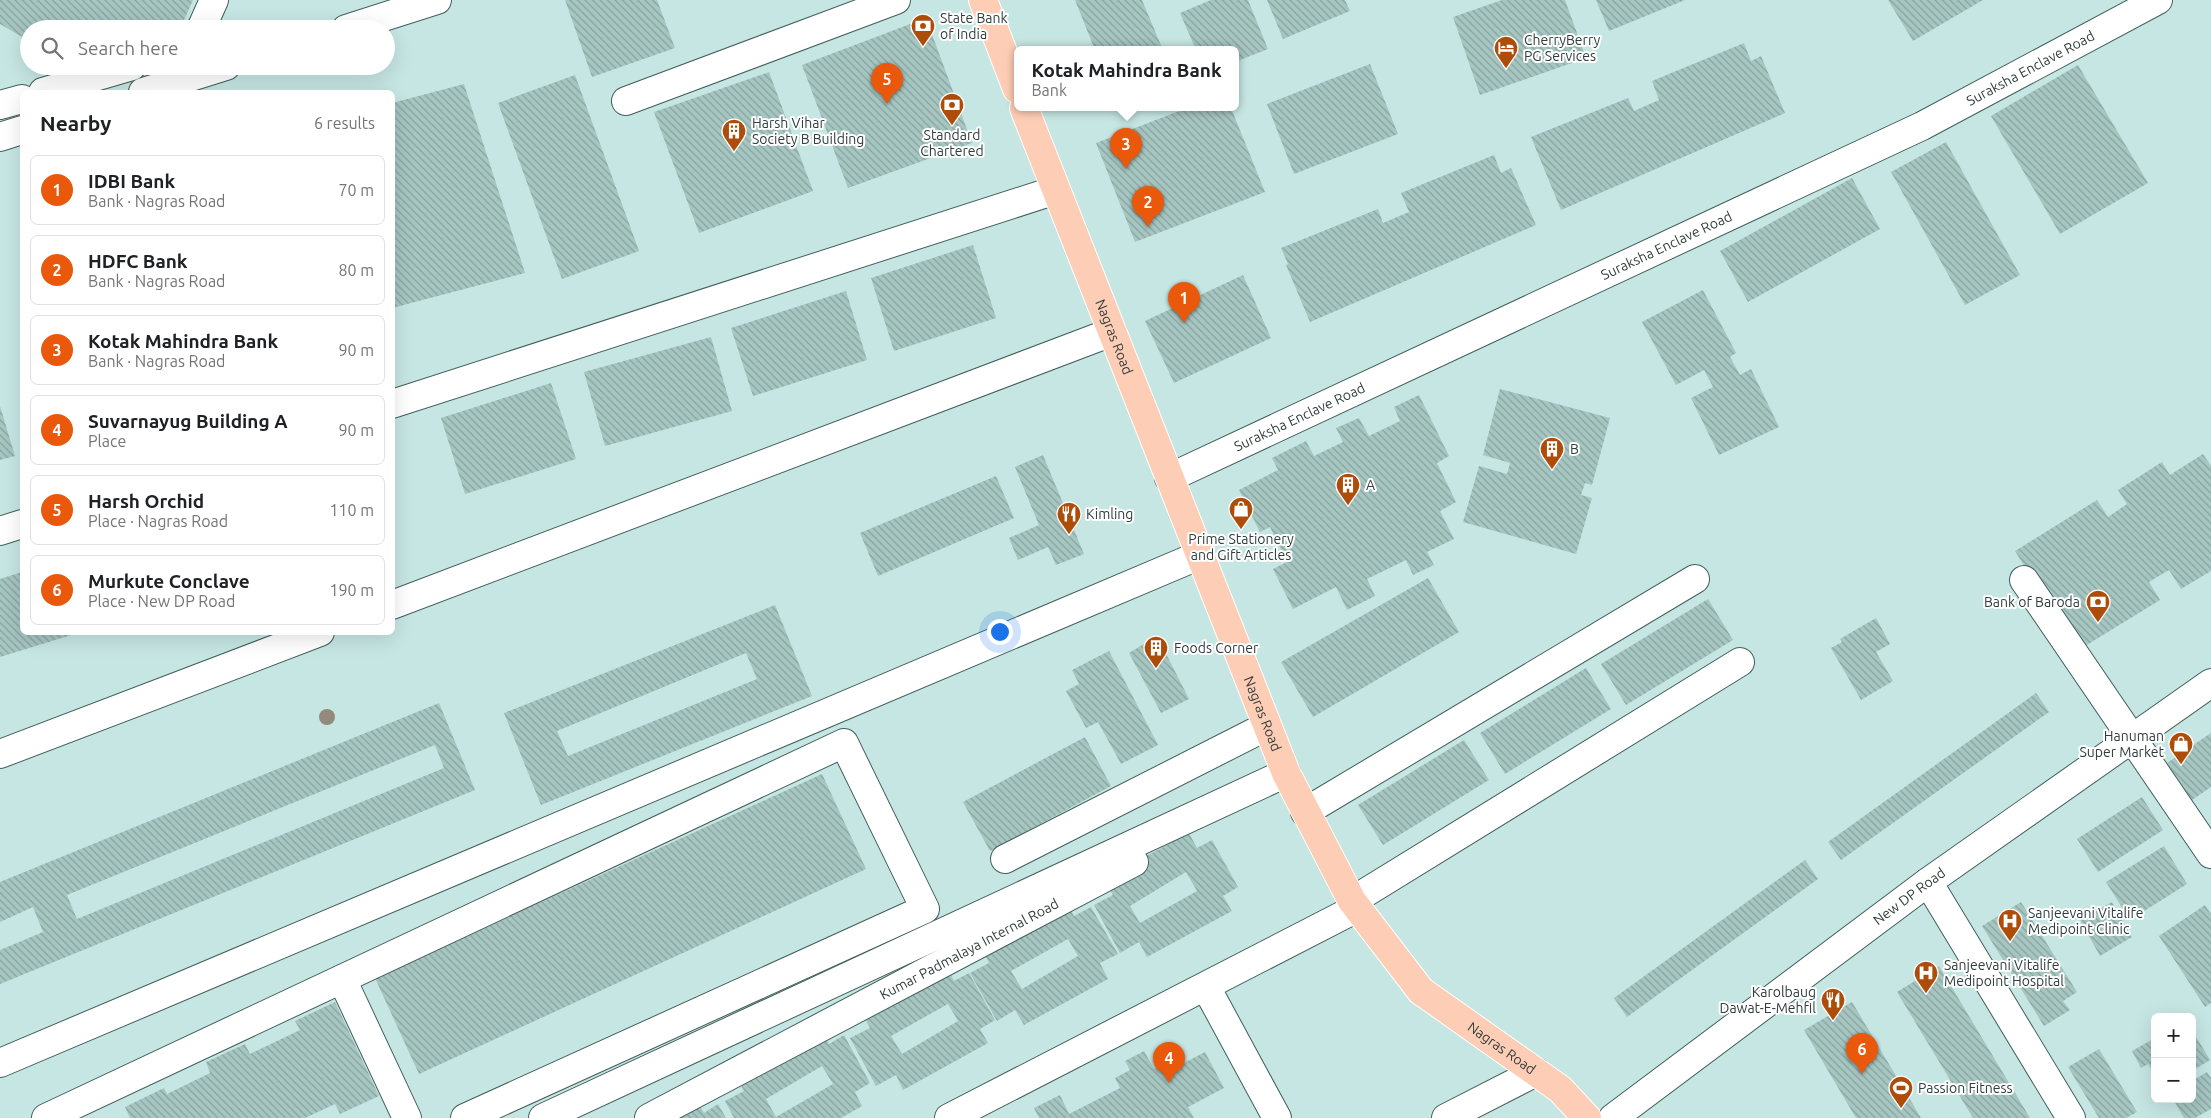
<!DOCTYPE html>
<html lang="en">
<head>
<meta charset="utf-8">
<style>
	body { margin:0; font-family:Ubuntu,sans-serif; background:#f2f2f2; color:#202124 }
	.controls { position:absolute; right:15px; bottom:15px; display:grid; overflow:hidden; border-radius:8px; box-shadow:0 5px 20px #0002 }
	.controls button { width:45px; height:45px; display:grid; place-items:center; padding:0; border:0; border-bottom:1px solid #e0e0e0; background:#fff; color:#202124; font:25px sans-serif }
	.you { position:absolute; left:999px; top:631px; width:18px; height:18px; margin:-12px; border:4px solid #fff; border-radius:50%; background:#1a73e8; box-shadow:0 0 0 8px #1a73e833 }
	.badge { display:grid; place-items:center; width:32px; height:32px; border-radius:50%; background:#ea580c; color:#fff; font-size:16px; font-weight:700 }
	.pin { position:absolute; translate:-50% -41px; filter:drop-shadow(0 1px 2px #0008) }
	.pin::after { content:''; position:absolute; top:26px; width:18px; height:15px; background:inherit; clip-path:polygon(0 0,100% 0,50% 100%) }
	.popup { position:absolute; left:1014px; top:46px; width:225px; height:65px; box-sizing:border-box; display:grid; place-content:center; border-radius:8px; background:#fff; filter:drop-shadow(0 1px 4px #0005); font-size:16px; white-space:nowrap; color:#757577 }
	.popup b { font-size:19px; color:#202124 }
	.popup::after { content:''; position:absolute; left:50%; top:100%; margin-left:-10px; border:10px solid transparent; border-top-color:#fff }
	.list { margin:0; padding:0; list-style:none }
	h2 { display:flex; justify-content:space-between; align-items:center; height:65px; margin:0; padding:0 20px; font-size:21px }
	h2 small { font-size:16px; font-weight:400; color:#757577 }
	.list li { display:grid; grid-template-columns:32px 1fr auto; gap:15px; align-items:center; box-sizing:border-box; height:70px; margin:0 10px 10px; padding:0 10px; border:1px solid #e0e0e0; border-radius:8px }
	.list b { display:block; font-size:19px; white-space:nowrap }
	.list p { margin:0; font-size:16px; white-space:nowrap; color:#757577 }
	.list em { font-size:16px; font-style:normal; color:#757577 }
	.icon { flex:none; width:28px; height:28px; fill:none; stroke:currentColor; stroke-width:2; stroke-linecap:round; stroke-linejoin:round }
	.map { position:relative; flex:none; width:2211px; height:1118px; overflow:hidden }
	.search { position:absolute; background:#fff; box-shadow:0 5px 20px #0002; left:20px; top:20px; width:375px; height:55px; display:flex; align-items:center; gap:12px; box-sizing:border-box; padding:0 18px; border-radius:28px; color:#757577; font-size:19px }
	.panel { position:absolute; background:#fff; box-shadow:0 5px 20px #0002; left:20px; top:90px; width:375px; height:545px; border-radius:8px }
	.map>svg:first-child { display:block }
	.building { fill:url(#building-back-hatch); fill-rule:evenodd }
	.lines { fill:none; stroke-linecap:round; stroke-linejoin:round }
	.minor-casing { stroke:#425f5c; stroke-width:30 }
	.major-casing { stroke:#fff; stroke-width:30 }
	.minor { stroke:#fff; stroke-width:28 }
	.major { stroke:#fecdb5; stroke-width:28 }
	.tree { fill:#948a7c }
	.labels { text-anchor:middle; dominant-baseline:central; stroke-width:4; stroke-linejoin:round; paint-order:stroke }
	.poi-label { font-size:14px; fill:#303d3c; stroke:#fff; text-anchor:start }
	.street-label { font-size:14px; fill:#303d3c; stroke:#fff }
</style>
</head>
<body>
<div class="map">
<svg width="2211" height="1118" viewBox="0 0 2211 1118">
	<defs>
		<pattern id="building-back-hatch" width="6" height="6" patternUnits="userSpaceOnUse" patternTransform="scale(1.25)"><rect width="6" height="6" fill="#a6c6c2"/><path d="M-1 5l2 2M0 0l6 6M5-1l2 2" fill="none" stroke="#88a29f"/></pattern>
	</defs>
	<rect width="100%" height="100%" fill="#c6e6e3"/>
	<path class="building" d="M0,0H193L180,29H29V41L0,24Z
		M565,0H657L675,48L592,77Z
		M1075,0H1142L1163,50H1095Z
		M1211,0H1248L1268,49L1235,62V50H1196L1180,13Z
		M1267,0H1345L1350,11L1283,39Z
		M1502,0H1565L1586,58L1480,95L1453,17Z
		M1596,0H1685L1609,31Z
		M1888,0H1983L1913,41Z
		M926,18L972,143L848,188L802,65Z
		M1744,43L1751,61L1761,56L1785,113L1561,210L1531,137L1628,98L1634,111L1659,100L1652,81Z
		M1370,64L1398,134L1294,174L1267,104Z
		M2078,65L2148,183L2060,234L1991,116Z
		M769,72L813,191L699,233L654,112Z
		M575,75L639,251L562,279L498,103Z
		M464,84L525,273L392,308V103Z
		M1187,108H1231L1265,192L1135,242L1096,143Z
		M1946,142L2020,275L1965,305L1891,172Z
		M1494,155L1501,173L1511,168L1536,225L1310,322L1286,265L1288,264L1281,248L1378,209L1383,223L1409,212L1401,193Z
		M1852,178L1880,229L1748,302L1720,251Z
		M973,245L996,318L894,351L871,278Z
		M1243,275L1271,338L1174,383L1145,321Z
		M1703,290L1736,353L1730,357L1740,375L1751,369L1779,427L1719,455L1691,398L1713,387L1704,370L1676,385L1642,322Z
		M846,291L867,360L753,396L731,328Z
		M711,337L732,411L605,446L584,372Z
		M551,383L576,459L465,494L441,418Z
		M1500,389L1610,418L1592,485L1585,483L1581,495L1592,498L1576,554L1463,522L1479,466L1507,474L1510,463L1483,455Z
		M1419,395L1449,456L1437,463L1456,502L1440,511L1454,539L1427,552L1434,565L1413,575L1406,560L1367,579L1375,596L1347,610L1336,587L1293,609L1273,569L1287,562L1270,527L1260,532L1239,490L1278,470L1272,458L1306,441L1314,456L1343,442L1336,428L1359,418L1369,436L1400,421L1394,407Z
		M0,406L15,456L0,460Z
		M2203,454L2211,466V571L2181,589L2169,570L2149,582L2160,600L2077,651L2015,551L2097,500L2108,517L2127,504L2118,490L2162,462L2170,475Z
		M1043,455L1084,554L1056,565L1048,547L1018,560L1009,538L1039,525L1015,467Z
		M996,476L1014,518L878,576L860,533Z
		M22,572V632L78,633L0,657V579Z
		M1428,578L1459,632L1313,717L1281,662Z
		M1708,599L1733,640L1626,705L1601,664Z
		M775,605L812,696L541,805L504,713ZM746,653L757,679L568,756L557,731Z
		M1876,618L1890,644L1876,652L1893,681L1861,700L1831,648L1842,642L1840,639Z
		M1157,636L1189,699L1161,713L1129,653Z
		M1109,651L1158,745L1121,764L1098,722L1086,728L1066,691L1079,684L1072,670Z
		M1586,668L1611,709L1505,774L1480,733Z
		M2036,693L2049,712L1841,860L1828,842Z
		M439,703L475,790L0,984V950L43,932L33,907L0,922V882ZM435,745L444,768L77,919L67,895Z
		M2211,733V787L2192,800L2167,763Z
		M1085,737L1111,786L990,851L963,802Z
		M1464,740L1489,780L1383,845L1358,805Z
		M822,774L866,869L419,1074L375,978Z
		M2142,797L2163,830L2098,872L2077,839Z
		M1189,833L1197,848L1212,840L1238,887L1223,896L1232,911L1147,957L1139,942L1120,953L1094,905L1113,895L1104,879ZM1186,872L1197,891L1140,923L1130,906Z
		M2164,846L2187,884L2130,920L2106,882Z
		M1805,860L1818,879L1627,1017L1614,998Z
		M1065,900L1074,916L1091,907L1118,954L1100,963L1108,979L1024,1025L1015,1010L997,1021L970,973L989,963L981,947ZM1068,939L1078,956L1022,989L1011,971Z
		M2021,902L2077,992L2063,1001L2070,1010L2044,1026L1982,926Z
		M2112,902L2132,937L2100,956L2080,920Z
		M2205,905L2211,914V1003L2205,1007L2159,936Z
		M946,965L954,981L969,973L995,1020L980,1029L988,1043L903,1090L896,1075L876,1086L850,1038L870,1028L861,1012ZM948,1004L958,1021L902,1054L891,1036Z
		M1939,966L2030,1118H1973L1897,992Z
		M335,1002L379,1096L340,1114L335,1104L305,1118H130L125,1107L164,1088L167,1094L210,1073L206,1062L245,1044L250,1054L300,1030L295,1021Z
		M1852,1002L1921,1118H1856L1804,1030Z
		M820,1028L829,1044L844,1035L870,1083L855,1092L862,1106L841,1118H734L725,1101L744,1091L735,1075ZM822,1066L833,1084L776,1117L766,1099Z
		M2192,1030L2210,1060L2192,1071Z
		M2155,1038V1076L2148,1064L2141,1068L2132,1051Z
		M2099,1049L2137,1112L2126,1118H2099L2068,1067Z
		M1144,1051L1154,1069L1180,1055L1184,1063L1205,1052L1224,1088L1188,1107L1194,1118H1039L1034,1108L1060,1095L1069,1114L1120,1088L1115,1078L1130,1070L1125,1061Z
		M2207,1072L2211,1078V1109L2195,1118H2184L2173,1099H2192V1081Z
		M695,1097L704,1113L718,1104L726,1118H657Z"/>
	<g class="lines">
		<defs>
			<g id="minor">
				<path d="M201,29L214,0"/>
				<path d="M346,29L437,0"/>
				<path d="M43,92L132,66"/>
				<path d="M143,92L226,66"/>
				<path d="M626,101L896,0"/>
				<path d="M0,105L22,99"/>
				<path d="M0,137L22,130"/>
				<path d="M392,404L1056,190"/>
				<path id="s1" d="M1169,478L1922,126L2158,0"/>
				<path d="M0,531L22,524"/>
				<path d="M2024,580L2211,854"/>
				<path d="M392,605L1112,332"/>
				<path d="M0,754L320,632"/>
				<path d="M1305,812L1695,579"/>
				<path d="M1005,859L1267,726"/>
				<path d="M1928,882L2071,1118"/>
				<path d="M1352,901L1740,662"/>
				<path d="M342,979L407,1118"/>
				<path d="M1212,998L1277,1118"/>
				<path d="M0,1063L1200,555"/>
				<path d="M46,1118L844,743L925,909L465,1118"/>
				<path d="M543,1118L1286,773"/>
				<path id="s2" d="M649,1118L1134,862"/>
				<path d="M949,1118L1357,908"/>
				<path d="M1446,1118L1536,1072"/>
				<path id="s3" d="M1613,1118L1928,882L2211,683"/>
			</g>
			<g id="major">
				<path d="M983,0L1017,89"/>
				<path id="s4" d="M1024,108L1286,773L1352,901L1421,991L1560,1089L1587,1118"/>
			</g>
		</defs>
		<use href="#minor" class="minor-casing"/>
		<use href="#major" class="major-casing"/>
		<use href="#minor" class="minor"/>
		<use href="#major" class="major"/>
	</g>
	<circle class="tree" cx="327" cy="717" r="8"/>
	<defs>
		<symbol id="bank-pin" viewBox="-11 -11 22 30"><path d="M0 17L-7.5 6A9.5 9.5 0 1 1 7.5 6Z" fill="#ae4c0a" stroke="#fff"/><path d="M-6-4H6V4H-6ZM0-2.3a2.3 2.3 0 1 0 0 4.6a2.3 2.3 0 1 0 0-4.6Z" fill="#fff"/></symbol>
		<symbol id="hotel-pin" viewBox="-11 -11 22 30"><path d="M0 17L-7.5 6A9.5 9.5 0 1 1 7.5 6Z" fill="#ae4c0a" stroke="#fff"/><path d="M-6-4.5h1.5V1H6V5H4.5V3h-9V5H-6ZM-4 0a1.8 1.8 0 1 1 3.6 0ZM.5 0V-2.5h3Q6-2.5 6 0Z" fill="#fff"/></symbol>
		<symbol id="building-pin" viewBox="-11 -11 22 30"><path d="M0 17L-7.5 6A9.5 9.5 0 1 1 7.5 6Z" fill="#ae4c0a" stroke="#fff"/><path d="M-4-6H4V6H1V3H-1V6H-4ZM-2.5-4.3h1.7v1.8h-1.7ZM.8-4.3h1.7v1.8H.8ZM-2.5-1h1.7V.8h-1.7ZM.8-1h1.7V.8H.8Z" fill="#fff"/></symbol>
		<symbol id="shop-pin" viewBox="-11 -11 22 30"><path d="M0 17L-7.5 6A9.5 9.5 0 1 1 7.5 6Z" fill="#ae4c0a" stroke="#fff"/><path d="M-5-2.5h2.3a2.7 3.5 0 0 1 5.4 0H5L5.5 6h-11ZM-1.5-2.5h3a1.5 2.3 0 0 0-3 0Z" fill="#fff"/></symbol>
		<symbol id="restaurant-pin" viewBox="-11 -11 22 30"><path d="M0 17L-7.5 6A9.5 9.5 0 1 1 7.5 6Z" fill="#ae4c0a" stroke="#fff"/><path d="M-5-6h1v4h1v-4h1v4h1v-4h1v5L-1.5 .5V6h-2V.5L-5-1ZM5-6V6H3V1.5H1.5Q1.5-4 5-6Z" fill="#fff"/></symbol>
		<symbol id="hospital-pin" viewBox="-11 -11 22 30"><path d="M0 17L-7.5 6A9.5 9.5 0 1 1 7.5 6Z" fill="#ae4c0a" stroke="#fff"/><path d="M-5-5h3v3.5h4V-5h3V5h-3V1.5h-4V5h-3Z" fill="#fff"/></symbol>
		<symbol id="stadium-pin" viewBox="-11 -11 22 30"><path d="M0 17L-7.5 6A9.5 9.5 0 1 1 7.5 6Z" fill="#ae4c0a" stroke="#fff"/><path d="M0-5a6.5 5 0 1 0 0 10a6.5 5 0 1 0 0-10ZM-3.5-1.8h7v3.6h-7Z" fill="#fff"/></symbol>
	</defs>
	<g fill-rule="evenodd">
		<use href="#bank-pin" x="909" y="12" width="28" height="38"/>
		<use href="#hotel-pin" x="1492" y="34" width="28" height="38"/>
		<use href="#bank-pin" x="938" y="91" width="28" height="38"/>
		<use href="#building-pin" x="720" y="117" width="28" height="38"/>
		<use href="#building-pin" x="1538" y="435" width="28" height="38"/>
		<use href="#building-pin" x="1334" y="471" width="28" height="38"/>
		<use href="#shop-pin" x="1227" y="495" width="28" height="38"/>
		<use href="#restaurant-pin" x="1055" y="500" width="28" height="38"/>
		<use href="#bank-pin" x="2084" y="588" width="28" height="38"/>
		<use href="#building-pin" x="1142" y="634" width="28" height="38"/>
		<use href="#shop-pin" x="2167" y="730" width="28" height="38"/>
		<use href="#hospital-pin" x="1996" y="907" width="28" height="38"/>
		<use href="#hospital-pin" x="1912" y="959" width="28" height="38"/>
		<use href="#restaurant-pin" x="1819" y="986" width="28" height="38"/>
		<use href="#stadium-pin" x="1887" y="1074" width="28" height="38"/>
	</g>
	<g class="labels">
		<g class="poi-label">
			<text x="940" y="18">State Bank<tspan x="940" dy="16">of India</tspan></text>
			<text x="1524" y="40">CherryBerry<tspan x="1524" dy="16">PG Services</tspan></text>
			<text x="752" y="123">Harsh Vihar<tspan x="752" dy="16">Society B Building</tspan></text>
			<text x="952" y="135" text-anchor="middle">Standard<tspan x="952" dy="16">Chartered</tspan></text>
			<text x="1570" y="449">B</text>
			<text x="1366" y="485">A</text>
			<text x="1086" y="514">Kimling</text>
			<text x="1241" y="539" text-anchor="middle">Prime Stationery<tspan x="1241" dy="16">and Gift Articles</tspan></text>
			<text x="2080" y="602" text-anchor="end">Bank of Baroda</text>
			<text x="1174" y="648">Foods Corner</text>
			<text x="2164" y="736" text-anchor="end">Hanuman<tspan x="2164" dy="16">Super Market</tspan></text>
			<text x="2028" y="913">Sanjeevani Vitalife<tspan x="2028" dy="16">Medipoint Clinic</tspan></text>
			<text x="1944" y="965">Sanjeevani Vitalife<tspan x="1944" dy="16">Medipoint Hospital</tspan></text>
			<text x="1816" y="992" text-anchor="end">Karolbaug<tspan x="1816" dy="16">Dawat-E-Mehfil</tspan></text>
			<text x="1918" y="1088">Passion Fitness</text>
		</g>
		<g class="street-label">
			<text stroke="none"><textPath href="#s1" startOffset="954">Suraksha Enclave Road</textPath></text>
			<text stroke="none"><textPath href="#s1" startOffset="549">Suraksha Enclave Road</textPath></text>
			<text stroke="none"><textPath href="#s4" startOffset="246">Nagras Road</textPath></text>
			<text stroke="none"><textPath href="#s1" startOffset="144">Suraksha Enclave Road</textPath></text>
			<text stroke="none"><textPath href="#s4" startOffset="651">Nagras Road</textPath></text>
			<text stroke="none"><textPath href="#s3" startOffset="370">New DP Road</textPath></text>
			<text stroke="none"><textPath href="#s2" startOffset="362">Kumar Padmalaya Internal Road</textPath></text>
			<text stroke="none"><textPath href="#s4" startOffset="1071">Nagras Road</textPath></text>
		</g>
	</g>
</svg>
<div class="controls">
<button>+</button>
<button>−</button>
</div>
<div class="you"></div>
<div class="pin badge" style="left:1184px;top:323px">1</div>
<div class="pin badge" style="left:1148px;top:227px">2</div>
<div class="pin badge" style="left:1126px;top:169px">3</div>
<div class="popup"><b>Kotak Mahindra Bank</b>Bank</div>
<div class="pin badge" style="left:1169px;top:1083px">4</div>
<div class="pin badge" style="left:887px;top:104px">5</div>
<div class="pin badge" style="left:1862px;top:1074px">6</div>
<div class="search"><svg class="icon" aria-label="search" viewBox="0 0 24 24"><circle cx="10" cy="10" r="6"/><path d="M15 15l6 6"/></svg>Search here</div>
<section class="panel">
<h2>Nearby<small>6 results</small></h2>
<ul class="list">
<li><span class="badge">1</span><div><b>IDBI Bank</b><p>Bank · Nagras Road</p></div><em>70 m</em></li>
<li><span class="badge">2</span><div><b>HDFC Bank</b><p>Bank · Nagras Road</p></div><em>80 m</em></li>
<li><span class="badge">3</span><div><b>Kotak Mahindra Bank</b><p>Bank · Nagras Road</p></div><em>90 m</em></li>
<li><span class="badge">4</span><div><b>Suvarnayug Building A</b><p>Place</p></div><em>90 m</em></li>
<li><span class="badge">5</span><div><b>Harsh Orchid</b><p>Place · Nagras Road</p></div><em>110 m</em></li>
<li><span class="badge">6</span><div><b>Murkute Conclave</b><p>Place · New DP Road</p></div><em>190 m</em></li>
</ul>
</section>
</div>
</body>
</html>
